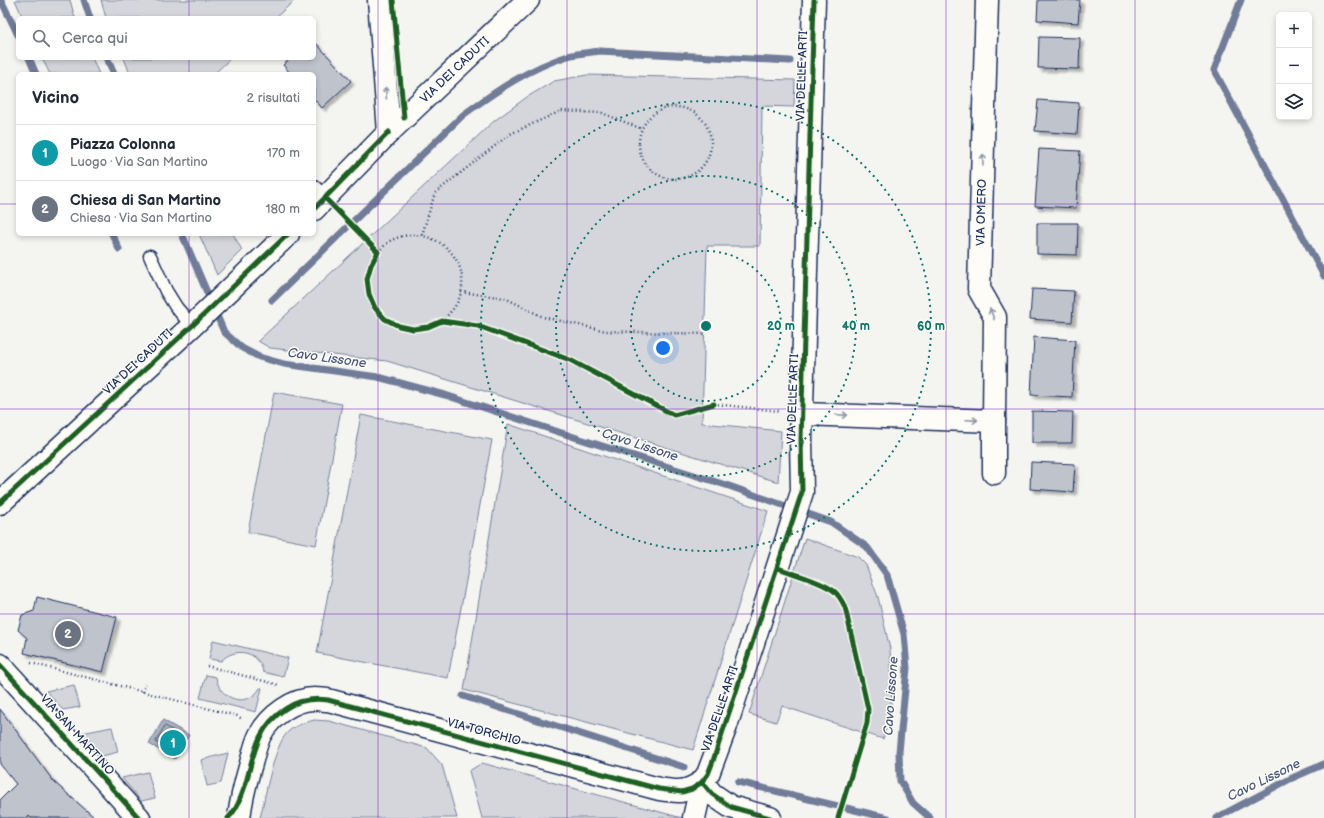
<!DOCTYPE html>
<html lang="it">
<head>
<meta charset="utf-8">
<style>
	body { margin:0; font-family:"Balsamiq Sans",sans-serif; background:#f2f2f3; color:#1f2937 }
	.controls { position:absolute; right:12px; top:12px; display:grid; overflow:hidden; border-radius:6px; box-shadow:0 2px 6px #0003 }
	.controls button { width:36px; height:36px; display:grid; place-items:center; padding:0; border:0; border-bottom:1px solid #e0e1e3; background:#fff; color:#1f2937; font:20px sans-serif }
	.you { position:absolute; left:663px; top:348px; width:14px; height:14px; margin:-10px; border:3px solid #fff; border-radius:50%; background:#1a73e8; box-shadow:0 0 0 6px #1a73e833 }
	.badge { display:grid; place-items:center; width:26px; height:26px; border-radius:50%; background:#c8321e; color:#fff; font-size:13px; font-weight:700 }
	.pin { position:absolute; translate:-50% -50%; border:2px solid #fff; box-shadow:0 1px 4px #0006 }
	.list { margin:0; padding:0; list-style:none }
	h2 { display:flex; justify-content:space-between; align-items:center; height:52px; margin:0; padding:0 16px; font-size:17px }
	h2 small { font-size:13px; font-weight:400; color:#747a83 }
	.list li { display:grid; grid-template-columns:26px 1fr auto; gap:12px; align-items:center; box-sizing:border-box; height:56px; padding:0 16px; border-top:1px solid #e0e1e3 }
	.list b { display:block; font-size:15px; white-space:nowrap }
	.list p { margin:0; font-size:13px; white-space:nowrap; color:#747a83 }
	.list em { font-size:13px; font-style:normal; color:#747a83 }
	.icon { flex:none; width:22px; height:22px; fill:none; stroke:currentColor; stroke-width:2; stroke-linecap:round; stroke-linejoin:round }
	.map { position:relative; flex:none; width:1324px; height:818px; overflow:hidden }
	.search { position:absolute; background:#fff; box-shadow:0 2px 6px #0003; left:16px; top:16px; width:300px; height:44px; display:flex; align-items:center; gap:10px; box-sizing:border-box; padding:0 14px; border-radius:6px; color:#747a83; font-size:15px }
	.panel { position:absolute; background:#fff; box-shadow:0 2px 6px #0003; left:16px; top:72px; width:300px; height:164px; border-radius:6px }
	.map>svg:first-child { display:block }
	.green { fill:#d4d6db; stroke:#78829c }
	.water { fill:#aab0bf; stroke:#717c98 }
	.lines { fill:none; stroke-linecap:round; stroke-linejoin:round }
	.shore { stroke:#546385; stroke-width:1 }
	.stream { stroke:#717c98; stroke-width:7 }
	.building { fill:#bfc3cc; stroke:#1b2f5e; filter:url(#shadow) }
	.service-casing { stroke:#1b2f5e; stroke-width:15 }
	.minor-casing { stroke:#1b2f5e; stroke-width:25 }
	.path { stroke:#1b2f5e; stroke-width:2.5; stroke-dasharray:1 3; stroke-linecap:butt }
	.service { stroke:#fdfcf7; stroke-width:12 }
	.minor { stroke:#fdfcf7; stroke-width:22 }
	.cycleway-casing { stroke:#fdfcf7; stroke-width:8 }
	.cycleway { stroke:#1b5e20; stroke-width:5 }
	.oneway { stroke:#8c96aa }
	.grid { fill:none; stroke:#7b2cbf; stroke-width:1; stroke-opacity:0.55 }
	.ring { fill:none; stroke:#0f766e; stroke-width:2; stroke-dasharray:2 4 }
	.labels { text-anchor:middle; dominant-baseline:central; stroke-width:3; stroke-linejoin:round; paint-order:stroke }
	.street-label { font-size:12px; fill:#1b2f5e; stroke:#fdfcf7 }
	.water-label { font-size:13px; font-style:italic; fill:#46567b; stroke:#fdfcf7 }
	.centre { fill:#0f766e; stroke:#fdfcf7; stroke-width:2 }
	.ring-label { font-size:12px; text-anchor:middle; font-weight:bold; fill:#0f766e; stroke:#fdfcf7; stroke-width:3; stroke-linejoin:round; paint-order:stroke }
</style>
</head>
<body>
<div class="map">
<svg width="1324" height="818" viewBox="0 0 1324 818">
	<defs>
		<filter id="shadow"><feDropShadow dx="3.5" dy="3.5" stdDeviation="1" flood-color="#0004"/></filter>
	</defs>
	<rect width="100%" height="100%" fill="#f4f4f1"/>
	<filter id="ink" filterUnits="userSpaceOnUse"><feTurbulence type="fractalNoise" baseFrequency=".025" numOctaves="2"/><feDisplacementMap in="SourceGraphic" scale="8" xChannelSelector="R" yChannelSelector="G"/><feConvolveMatrix kernelMatrix="1 2 1 2 8 2 1 2 1" color-interpolation-filters="sRGB"/></filter>
	<g filter="url(#ink)">
		<path class="green" d="M15,0H70L75,18H23Z
			M101,0H295L275,18H106Z
			M42,58H92L99,74H50Z
			M124,58H231L214,74H130Z
			M587,75L795,80L794,107L762,106L760,246H707L702,423L781,431L778,482L387,361L270,348L258,341L494,121L527,97L554,81Z
			M199,234H233L242,250L217,275Z
			M274,392L342,404L316,545L248,532Z
			M361,415L492,440L448,678L317,653Z
			M508,424L768,511L693,750L464,690Z
			M805,538L858,557L866,565L878,597L890,649L892,690L890,716L883,739L782,706L776,722L749,714Z
			M213,640L288,658L283,677L263,672C259,650 234,647 221,661L209,659Z
			M206,675L216,677C219,700 248,709 260,688H262L256,712L200,698Z
			M74,685L80,707L63,710L46,691Z
			M314,720L329,721L427,748L442,765L457,818H260C265,798 274,746 287,733C294,725 305,723 314,720Z
			M112,727L118,752L102,756L82,733Z
			M228,753L221,783L207,786L201,760Z
			M482,763L682,818H482L469,771Z
			M148,772L155,798L141,801L122,778Z"/>
		<path class="water" d="M163,720L189,735L175,759L149,744Z"/>
		<g class="lines">
			<path class="shore" d="M165,726L182,736L173,752L156,742Z"/>
			<path class="stream" d="M1,0L18,35
				M84,0L90,18
				M1241,0L1214,70L1324,276
				M29,58L36,74
				M107,58L114,74
				M112,234L119,249
				M182,234L224,332L242,348L259,357L284,364L378,377L445,395L574,437L729,486L831,522L867,547L887,575L904,634L907,668L899,752L900,781L913,803L930,818
				M272,300L463,115C496,91 529,68 568,56C578,53 589,53 599,51L790,61
				M463,696L684,767
				M738,782L888,818
				M1216,818L1290,779L1324,764"/>
		</g>
		<path class="building" d="M1038,0H1080L1078,23L1037,20Z
			M1039,37L1080,38L1079,69L1038,68Z
			M314,41L351,81L322,108L314,99V74H291L283,65L291,58H314Z
			M1038,100L1079,103L1077,134L1035,131Z
			M1039,149L1080,151L1076,208L1035,206Z
			M1037,223H1078L1077,255L1037,254Z
			M1032,289L1074,291L1072,322L1030,319Z
			M1034,337L1075,340L1072,397L1031,395Z
			M1032,411L1073,412L1072,443H1032Z
			M1031,462L1075,464L1073,492L1030,489Z
			M37,597L117,617L103,672L24,653L27,638L18,630L22,615L34,611Z
			M0,709L54,782L95,818H31L29,816L28,818H0V800L16,784L0,764Z"/>
		<g class="lines">
			<defs>
				<path id="service" d="M314,186L325,198
					M150,256L166,291L176,307L192,326"/>
				<g id="minor">
					<path d="M379,0L389,132"/>
					<path id="s1" d="M314,209L389,132L528,0"/>
					<path id="s2" d="M803,414L994,421L995,317L979,289L987,0"/>
					<path d="M994,473V421"/>
					<path d="M0,503L192,326L288,234"/>
					<path d="M0,665L139,818"/>
					<path d="M702,782L712,794L731,807L770,818"/>
					<path d="M239,818C241,800 245,784 250,767C253,757 255,745 260,735C270,716 294,698 316,699C320,699 324,700 328,700L659,789C678,792 686,793 702,782"/>
					<path d="M694,818L702,782L708,774L726,726L802,492L801,439L814,0"/>
				</g>
			</defs>
			<use href="#service" class="service-casing"/>
			<use href="#minor" class="minor-casing"/>
			<path class="path" d="M639 143a36 36 0 1 1 72 0a36 36 0 1 1-72 0Z
				M422,235L435,193L510,134L561,111L602,113L642,129
				M378,252C382,248 386,244 390,241C397,237 406,235 413,235C445,235 470,265 460,296C457,306 449,314 442,321
				M461,292L505,298L543,317L606,331L704,334
				M714,404L779,411
				M31,663L237,716L242,719
				M207,666L279,685
				M143,692L145,684"/>
			<use href="#service" class="service"/>
			<use href="#minor" class="minor"/>
			<defs>
				<path id="cycleway" d="M393,0L404,118
					M325,198L378,252L371,265L367,279L369,294L375,308L385,319L399,326L413,329L428,327L442,321L478,326L570,360L674,415L714,404
					M314,209L389,132
					M0,503L192,326L288,234
					M778,568C793,574 821,581 834,591C839,595 842,601 845,607L868,709L867,723L838,818
					M0,665L139,818
					M702,782L712,794L731,807L770,818
					M228,818C237,810 241,797 245,786C254,755 256,728 285,709C298,700 312,698 328,700L659,789L682,792L692,789L702,782L708,774L713,761L802,492L801,439L814,0"/>
			</defs>
			<use href="#cycleway" class="cycleway-casing"/>
			<use href="#cycleway" class="cycleway"/>
		</g>
		<defs><path id="oneway-shaft" d="M-6 0H5M1.5-3L5.5 0L1.5 3" fill="none" stroke-width="1.6" stroke-linecap="round" stroke-linejoin="round"/></defs>
		<g class="oneway">
			<use href="#oneway-shaft" transform="translate(386 93) rotate(-94)"/>
			<use href="#oneway-shaft" transform="translate(983 160) rotate(-89)"/>
			<use href="#oneway-shaft" transform="translate(992 314) rotate(-111)"/>
			<use href="#oneway-shaft" transform="translate(842 415) rotate(2)"/>
			<use href="#oneway-shaft" transform="translate(972 420) rotate(2)"/>
		</g>
	</g>
	<path class="grid" d="M189,0V18M378,0V818M567,0V818M757,0V818M946,0V818M1135,0V818M189,58V74M0,204H18M314,204H1324M189,234V818M0,409H1324M0,614H1324"/>
	<g class="ring">
		<circle cx="706" cy="326" r="75"/>
		<circle cx="706" cy="326" r="150"/>
		<circle cx="706" cy="326" r="225"/>
	</g>
	<g class="labels">
		<g class="street-label">
			<text stroke="none"><textPath href="#s1" startOffset="198">VIA DEI CADUTI</textPath></text>
			<text transform="translate(802 76) rotate(-88)">VIA DELLE ARTI</text>
			<text stroke="none"><textPath href="#s2" startOffset="404">VIA OMERO</textPath></text>
			<text transform="translate(138 362) rotate(-43)">VIA DEI CADUTI</text>
			<text transform="translate(793 399) rotate(-88)">VIA DELLE ARTI</text>
			<text transform="translate(720 709) rotate(-71)">VIA DELLE ARTI</text>
			<text transform="translate(484 732) rotate(15)">VIA TORCHIO</text>
			<text transform="translate(77 735) rotate(48)">VIA SAN MARTINO</text>
		</g>
		<g class="water-label">
			<text transform="translate(327 358) rotate(8)">Cavo Lissone</text>
			<text transform="translate(640 445) rotate(18)">Cavo Lissone</text>
			<text transform="translate(891 696) rotate(-86)">Cavo Lissone</text>
			<text transform="translate(1264 780) rotate(-26)">Cavo Lissone</text>
		</g>
	</g>
	<circle cx="706" cy="326" r="6" class="centre"/>
	<g class="ring-label">
		<text x="781" y="330">20 m</text>
		<text x="856" y="330">40 m</text>
		<text x="931" y="330">60 m</text>
	</g>
</svg>
<div class="controls">
<button>+</button>
<button>−</button>
<button><svg class="icon" aria-label="layers" viewBox="0 0 24 24"><path d="M12 4l9 5-9 5-9-5zM3 14l9 5 9-5"/></svg></button>
</div>
<div class="you"></div>
<div class="pin badge" style="left:173px;top:743px;background:#0f9aa8">1</div>
<div class="pin badge" style="left:68px;top:634px;background:#6b7280">2</div>
<div class="search"><svg class="icon" aria-label="search" viewBox="0 0 24 24"><circle cx="10" cy="10" r="6"/><path d="M15 15l6 6"/></svg>Cerca qui</div>
<section class="panel">
<h2>Vicino<small>2 risultati</small></h2>
<ul class="list">
<li><span class="badge" style="background:#0f9aa8">1</span><div><b>Piazza Colonna</b><p>Luogo · Via San Martino</p></div><em>170 m</em></li>
<li><span class="badge" style="background:#6b7280">2</span><div><b>Chiesa di San Martino</b><p>Chiesa · Via San Martino</p></div><em>180 m</em></li>
</ul>
</section>
</div>
</body>
</html>
